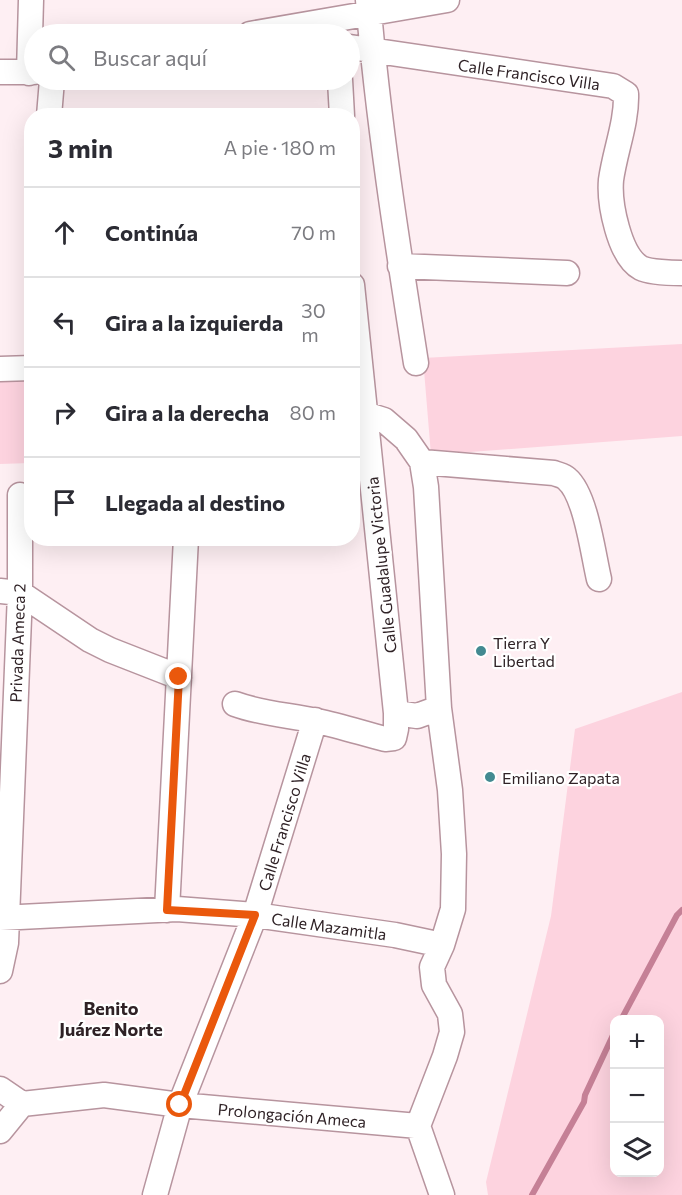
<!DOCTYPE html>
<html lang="es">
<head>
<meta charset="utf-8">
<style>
	body { margin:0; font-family:Commissioner,sans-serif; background:#f2f2f3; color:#2b2b33 }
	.controls { position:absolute; right:18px; bottom:18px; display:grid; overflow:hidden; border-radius:12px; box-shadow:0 6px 24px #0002 }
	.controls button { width:54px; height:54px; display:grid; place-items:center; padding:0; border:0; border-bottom:2px solid #e1e1e2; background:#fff; color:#2b2b33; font:30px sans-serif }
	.stop { position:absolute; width:18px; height:18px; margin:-14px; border:4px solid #ea580c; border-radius:50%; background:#fff }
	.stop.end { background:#ea580c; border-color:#fff; box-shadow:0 2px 6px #0008 }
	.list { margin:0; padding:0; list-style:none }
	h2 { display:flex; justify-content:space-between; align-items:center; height:78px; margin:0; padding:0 24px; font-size:26px }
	h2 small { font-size:20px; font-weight:400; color:#7c7c81 }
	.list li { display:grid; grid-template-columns:39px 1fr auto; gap:18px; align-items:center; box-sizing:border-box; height:90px; padding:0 24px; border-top:2px solid #e1e1e2 }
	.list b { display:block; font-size:22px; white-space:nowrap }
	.list em { font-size:20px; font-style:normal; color:#7c7c81 }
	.icon { flex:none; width:33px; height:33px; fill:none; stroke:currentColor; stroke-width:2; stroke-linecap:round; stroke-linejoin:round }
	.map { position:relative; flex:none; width:682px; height:1195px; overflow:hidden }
	.search { position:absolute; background:#fff; box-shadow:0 6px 24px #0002; left:24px; top:24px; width:336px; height:66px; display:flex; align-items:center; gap:15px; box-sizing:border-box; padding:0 21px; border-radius:33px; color:#7c7c81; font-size:22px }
	.panel { position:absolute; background:#fff; box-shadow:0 6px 24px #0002; left:24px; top:108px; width:336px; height:438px; border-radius:24px }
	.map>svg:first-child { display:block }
	.green { fill:#fdd3df; fill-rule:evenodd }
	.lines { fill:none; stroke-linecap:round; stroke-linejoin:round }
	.stream { stroke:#c58096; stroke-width:6 }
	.minor-casing { stroke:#b7949e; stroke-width:27 }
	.minor { stroke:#fff; stroke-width:24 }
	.route { stroke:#ea580c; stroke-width:8 }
	.poi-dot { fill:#438a91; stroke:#fff; stroke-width:2 }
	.labels { text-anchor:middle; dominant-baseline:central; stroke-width:4.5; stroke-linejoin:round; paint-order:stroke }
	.street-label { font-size:16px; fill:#2f2226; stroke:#fff }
	.poi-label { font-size:16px; fill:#2f2226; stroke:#fff; text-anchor:start }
	.neighbourhood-label { font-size:18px; font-weight:bold; fill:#2f2226; stroke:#fff }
</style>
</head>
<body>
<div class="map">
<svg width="682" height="1195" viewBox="0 0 682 1195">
	<rect width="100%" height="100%" fill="#feeff3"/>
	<path class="green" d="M682,344V436L431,455L423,358Z
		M31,375V463L0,464V376Z
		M682,692V1195H488L486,1182L551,916L575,729ZM614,1020H660V1172H614Z"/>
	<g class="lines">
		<path class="stream" d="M621,1020L677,915L682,910
			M532,1195L584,1102L585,1095L614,1033"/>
		<defs>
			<path id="minor" d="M368,0C378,121 397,242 416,363
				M250,34L447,0
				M350,47L613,86L626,94C627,122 615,151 611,180C609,203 619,256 641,268C649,272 672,273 682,273
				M0,72H34
				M29,73L31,0
				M340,80L342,116
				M49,116L52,80
				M400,266L567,273
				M0,369L32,368
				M365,414L384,420L406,439L422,462L426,487L439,708L450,790L454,854L453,909L442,945L432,967L434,985L450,1014L452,1032L445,1056L418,1126
				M422,462L554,473C558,475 563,475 567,479C586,495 593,554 599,579
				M0,591L20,593L90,640L110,650L179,677
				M235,704C262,714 290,715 317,721C340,726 362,733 385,739L394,738L396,729V713L352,285
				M396,713L417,716L439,708
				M167,910L186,538
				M0,918L177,909L255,915L395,935L442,945
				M0,971L6,943L20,593V495
				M0,1089L22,1104
				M418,1126L442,1195
				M0,1131L22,1104L104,1095L180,1105L418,1126
				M155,1195L180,1105L255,915L315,720"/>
		</defs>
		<use href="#minor" class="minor-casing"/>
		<use href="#minor" class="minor"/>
	</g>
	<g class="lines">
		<path class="route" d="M179,677L167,910L255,915L180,1105"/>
	</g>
	<g class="poi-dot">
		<circle cx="481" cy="651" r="6"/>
		<circle cx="490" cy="777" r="6"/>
	</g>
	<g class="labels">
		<g class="street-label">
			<text transform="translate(529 74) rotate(8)">Calle Francisco Villa</text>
			<text transform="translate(381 565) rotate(-96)">Calle Guadalupe Victoria</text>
			<text transform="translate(17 643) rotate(-88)">Privada Ameca 2</text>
			<text transform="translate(284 822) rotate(-73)">Calle Francisco Villa</text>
			<text transform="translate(329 926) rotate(8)">Calle Mazamitla</text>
			<text transform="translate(292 1115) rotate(5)">Prolongación Ameca</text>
		</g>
		<g class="poi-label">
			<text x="493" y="642">Tierra Y<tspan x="493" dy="18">Libertad</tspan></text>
			<text x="502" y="777">Emiliano Zapata</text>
		</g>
		<g class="neighbourhood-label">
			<text x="111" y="1008">Benito<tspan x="111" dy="21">Juárez Norte</tspan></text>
		</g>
	</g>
</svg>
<div class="controls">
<button>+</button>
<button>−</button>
<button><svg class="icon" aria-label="layers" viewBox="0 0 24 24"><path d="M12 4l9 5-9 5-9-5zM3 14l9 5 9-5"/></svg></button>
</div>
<div class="stop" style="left:180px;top:1105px"></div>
<div class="stop end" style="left:179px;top:677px"></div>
<div class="search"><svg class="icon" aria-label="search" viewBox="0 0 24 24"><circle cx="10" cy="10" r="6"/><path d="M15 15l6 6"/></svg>Buscar aquí</div>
<section class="panel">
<h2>3 min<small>A pie · 180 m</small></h2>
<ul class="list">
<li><svg class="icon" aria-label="ahead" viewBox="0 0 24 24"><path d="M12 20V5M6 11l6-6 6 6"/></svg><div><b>Continúa</b></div><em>70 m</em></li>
<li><svg class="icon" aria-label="left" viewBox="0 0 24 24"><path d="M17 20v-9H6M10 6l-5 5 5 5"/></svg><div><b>Gira a la izquierda</b></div><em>30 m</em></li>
<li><svg class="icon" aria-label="right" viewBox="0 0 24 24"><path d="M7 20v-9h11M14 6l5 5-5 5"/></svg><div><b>Gira a la derecha</b></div><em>80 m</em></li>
<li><svg class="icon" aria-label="arrive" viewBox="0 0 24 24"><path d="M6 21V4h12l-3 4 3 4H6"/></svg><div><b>Llegada al destino</b></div></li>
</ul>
</section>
</div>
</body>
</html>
